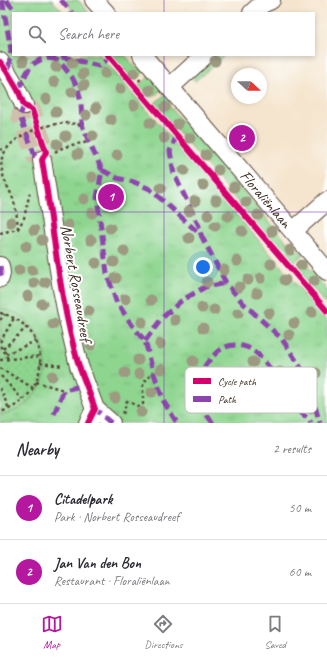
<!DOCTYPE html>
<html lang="en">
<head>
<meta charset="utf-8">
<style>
	body { margin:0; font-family:Caveat,sans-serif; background:#f7f7f7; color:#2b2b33 }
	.compass { position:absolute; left:231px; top:68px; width:36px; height:36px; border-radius:50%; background:#fff; box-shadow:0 2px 6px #0003; rotate:111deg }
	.you { position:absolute; left:203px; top:267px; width:14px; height:14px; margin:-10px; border:3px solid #fff; border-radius:50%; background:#1a73e8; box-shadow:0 0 0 6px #1a73e833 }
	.badge { display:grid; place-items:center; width:26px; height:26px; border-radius:50%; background:#b5179e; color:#fff; font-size:13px; font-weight:700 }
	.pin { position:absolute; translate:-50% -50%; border:2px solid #fff; box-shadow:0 1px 4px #0006 }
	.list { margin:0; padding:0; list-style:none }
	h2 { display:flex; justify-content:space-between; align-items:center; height:52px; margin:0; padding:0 16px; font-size:17px }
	h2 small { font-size:13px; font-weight:400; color:#7c7c81 }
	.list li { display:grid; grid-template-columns:26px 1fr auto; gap:12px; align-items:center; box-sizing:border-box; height:64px; padding:0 16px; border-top:1px solid #e1e1e2 }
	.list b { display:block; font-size:15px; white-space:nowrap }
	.list p { margin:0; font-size:13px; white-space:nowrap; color:#7c7c81 }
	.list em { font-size:13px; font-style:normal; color:#7c7c81 }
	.icon { flex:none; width:22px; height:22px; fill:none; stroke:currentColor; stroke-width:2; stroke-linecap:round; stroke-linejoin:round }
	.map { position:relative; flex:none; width:327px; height:423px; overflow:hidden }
	.search { position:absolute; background:#fff; box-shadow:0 2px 6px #0003; left:12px; right:12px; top:12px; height:44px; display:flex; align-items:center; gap:10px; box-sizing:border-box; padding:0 14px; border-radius:0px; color:#7c7c81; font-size:15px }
	.sheet { height:180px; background:#fff }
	nav { display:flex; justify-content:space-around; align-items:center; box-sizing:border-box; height:56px; border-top:1px solid #e1e1e2; background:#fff; font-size:11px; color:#7c7c81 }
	nav a { display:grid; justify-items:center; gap:2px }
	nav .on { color:#b5179e }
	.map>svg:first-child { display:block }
	.grass { fill:#8ed58f; stroke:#648056 }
	.park { fill:url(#park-tufts); stroke:#648056 }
	.garden { fill:url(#garden-dots); stroke:#648056 }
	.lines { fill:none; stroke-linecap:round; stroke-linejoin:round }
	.minor-tunnel { stroke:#d0c0ab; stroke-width:18; stroke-dasharray:18 9; stroke-linecap:butt }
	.minor-casing { stroke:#574638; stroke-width:20 }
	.path { stroke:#574638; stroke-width:2.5; stroke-dasharray:3 3; stroke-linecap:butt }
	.minor { stroke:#fff; stroke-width:18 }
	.quiet { stroke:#8e44ad; stroke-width:5; stroke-dasharray:10 5; stroke-linecap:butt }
	.cycleway-casing { stroke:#fff; stroke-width:8 }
	.cycleway { stroke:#d6006c; stroke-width:6 }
	.tree { fill:#9c9a80 }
	.grid { fill:none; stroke:#7b2cbf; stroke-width:1; stroke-opacity:0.55 }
	.labels { text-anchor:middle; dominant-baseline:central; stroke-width:4; stroke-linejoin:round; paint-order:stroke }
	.street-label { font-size:16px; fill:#3b2a1e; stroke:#fff }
	.key { fill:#fff; stroke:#c4bfbc; stroke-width:1 }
	.key-label { font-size:11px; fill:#3b2a1e }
</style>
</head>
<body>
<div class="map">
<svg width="327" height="423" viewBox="0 0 327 423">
	<defs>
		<pattern id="park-tufts" width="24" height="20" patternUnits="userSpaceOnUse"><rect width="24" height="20" fill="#8ed58f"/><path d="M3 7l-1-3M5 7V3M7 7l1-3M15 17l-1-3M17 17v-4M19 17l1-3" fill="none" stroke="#7bb77b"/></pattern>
		<pattern id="garden-dots" width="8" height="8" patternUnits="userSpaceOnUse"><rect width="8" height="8" fill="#8ed58f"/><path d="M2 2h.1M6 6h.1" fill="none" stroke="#7bb77b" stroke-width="1.8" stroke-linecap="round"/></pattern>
	</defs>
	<rect width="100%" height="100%" fill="#fff"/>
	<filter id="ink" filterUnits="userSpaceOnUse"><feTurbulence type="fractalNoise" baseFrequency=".025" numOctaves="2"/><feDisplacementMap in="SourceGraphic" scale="8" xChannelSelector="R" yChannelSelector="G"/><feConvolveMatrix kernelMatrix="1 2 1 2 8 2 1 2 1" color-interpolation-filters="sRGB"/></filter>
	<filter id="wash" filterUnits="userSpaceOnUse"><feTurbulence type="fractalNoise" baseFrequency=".012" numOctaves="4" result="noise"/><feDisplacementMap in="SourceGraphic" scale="16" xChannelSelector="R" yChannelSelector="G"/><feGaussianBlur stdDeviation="0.9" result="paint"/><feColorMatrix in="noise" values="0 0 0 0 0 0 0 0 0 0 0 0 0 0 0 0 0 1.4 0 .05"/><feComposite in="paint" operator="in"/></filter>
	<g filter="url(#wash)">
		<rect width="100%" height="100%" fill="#f5e5ce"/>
		<path class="grass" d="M64,0H78L89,13H75Z
			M111,55H125L137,69H144L145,71L134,81Z
			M218,55H225L195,81L189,74H196Z
			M153,73L162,89L153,97L146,95L138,86Z
			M167,93L171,94L169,106L295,251L302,250L304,253L292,265L154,104Z
			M308,258L309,259L308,267L327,290V305L296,269Z"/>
		<path class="park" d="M0,0H52L64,13H13V55H100L327,320V423H0V293L4,283L0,258Z"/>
		<path class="garden" d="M0,308C6,310 13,312 18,314C38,326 48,350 45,373C43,384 35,395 28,402C20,410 10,413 0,415Z"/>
	</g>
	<g filter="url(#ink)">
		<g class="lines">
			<path class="minor-tunnel" d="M24,105L32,110L46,152L42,160L35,156L20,116Z"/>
			<defs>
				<g id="minor">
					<path d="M94,0L106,13"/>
					<path d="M252,13L262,4L271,0"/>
					<path id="s1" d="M142,55L327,271"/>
					<path d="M0,62C10,75 17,89 24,105"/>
					<path d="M170,87L205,55"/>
					<path d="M42,160L62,289L68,319L79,366L95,409L111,423"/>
					<path d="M293,231L327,201"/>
					<path d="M0,266L1,273L0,278"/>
					<path d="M88,423L95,409"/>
				</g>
			</defs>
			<use href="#minor" class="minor-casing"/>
			<path class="path" d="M134,85L142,78
				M0,149L6,151
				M55,152C65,145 77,144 89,142
				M18,229C17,217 16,206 12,196C8,187 3,179 2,170C1,166 1,161 2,158C10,135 43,125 64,123C70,123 76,124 82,125
				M0,233L18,229L24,218L30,192
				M291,269L300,262
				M0,313C54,325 53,398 0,412
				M0,320L5,314
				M0,342L14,318
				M0,346C4,350 6,354 8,360
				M3,349L26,328
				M6,354L36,341
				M0,360L40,356
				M40,363L63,366
				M0,368L33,388
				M1,376L23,400
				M36,382L64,390
				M0,388L9,409
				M123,414L127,401L138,406L143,404V384L153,371"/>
			<use href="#minor" class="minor"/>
			<path class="quiet" d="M2,0L11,50L8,73
				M6,0L17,13
				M61,0L72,13
				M51,55L54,59L60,62L72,77L78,89L81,102L82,125L89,142L102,170L97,198L107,273L116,301L132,325L145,341L153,371L164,402L177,423
				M18,90L27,72L33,64L40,60L48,58L54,59L63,57L99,66L110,57
				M24,105L20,116L35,156L42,160
				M177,135L170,151L174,174L199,226L201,235
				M102,170L117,178L134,182L150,189L201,235L226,283L243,303L282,339L305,374L320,423
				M0,266L1,273L0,278
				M145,341L162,318L181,301L205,287L226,283
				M94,406L95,409L111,423
				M54,414L64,390L86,385
				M213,423C209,418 205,413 203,407C200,400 198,381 201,374C204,365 211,358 217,352C226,345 235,343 246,347C267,354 279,387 291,404C297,411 306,415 311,423"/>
			<defs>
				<path id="cycleway" d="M108,55L327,311
					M0,62L8,73L18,90L24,105L32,110L46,152L42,160C54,229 59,299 79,366C84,380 90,394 95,409L88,423"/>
			</defs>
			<use href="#cycleway" class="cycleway-casing"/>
			<use href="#cycleway" class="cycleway"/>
		</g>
		<g class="tree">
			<circle cx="23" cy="61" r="5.5"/>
			<circle cx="215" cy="61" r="5.5"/>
			<circle cx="72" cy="63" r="5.5"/>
			<circle cx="56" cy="67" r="5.5"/>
			<circle cx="105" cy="73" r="5.5"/>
			<circle cx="134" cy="73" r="5.5"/>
			<circle cx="83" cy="74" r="5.5"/>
			<circle cx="54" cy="82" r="5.5"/>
			<circle cx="84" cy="85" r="5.5"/>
			<circle cx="120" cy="89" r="5.5"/>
			<circle cx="150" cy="90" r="5.5"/>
			<circle cx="72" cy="92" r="5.5"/>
			<circle cx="46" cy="99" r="5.5"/>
			<circle cx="134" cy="105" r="5.5"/>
			<circle cx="165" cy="107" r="5.5"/>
			<circle cx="96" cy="108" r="5.5"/>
			<circle cx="56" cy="112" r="5.5"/>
			<circle cx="86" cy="115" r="5.5"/>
			<circle cx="111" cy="120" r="5.5"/>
			<circle cx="150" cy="123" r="5.5"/>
			<circle cx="178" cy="124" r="5.5"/>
			<circle cx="66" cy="136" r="5.5"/>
			<circle cx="93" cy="136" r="5.5"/>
			<circle cx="164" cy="138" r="5.5"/>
			<circle cx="190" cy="138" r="5.5"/>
			<circle cx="57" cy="144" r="5.5"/>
			<circle cx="78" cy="154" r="5.5"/>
			<circle cx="117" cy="155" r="5.5"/>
			<circle cx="206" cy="155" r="5.5"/>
			<circle cx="184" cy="170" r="5.5"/>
			<circle cx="218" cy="170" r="5.5"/>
			<circle cx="92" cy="177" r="5.5"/>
			<circle cx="203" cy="185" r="5.5"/>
			<circle cx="234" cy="187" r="5.5"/>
			<circle cx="161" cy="188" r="5.5"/>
			<circle cx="84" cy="199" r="5.5"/>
			<circle cx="216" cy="200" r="5.5"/>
			<circle cx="195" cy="201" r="5.5"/>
			<circle cx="246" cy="202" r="5.5"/>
			<circle cx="189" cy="211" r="5.5"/>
			<circle cx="92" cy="213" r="5.5"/>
			<circle cx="208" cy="215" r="5.5"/>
			<circle cx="258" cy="215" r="5.5"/>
			<circle cx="228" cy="216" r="5.5"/>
			<circle cx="11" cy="222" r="5.5"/>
			<circle cx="68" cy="225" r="5.5"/>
			<circle cx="215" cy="226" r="5.5"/>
			<circle cx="110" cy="228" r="5.5"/>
			<circle cx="34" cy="230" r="5.5"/>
			<circle cx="242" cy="231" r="5.5"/>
			<circle cx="272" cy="231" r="5.5"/>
			<circle cx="189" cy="238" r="5.5"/>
			<circle cx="42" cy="240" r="5.5"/>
			<circle cx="91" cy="240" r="5.5"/>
			<circle cx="26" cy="246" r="5.5"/>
			<circle cx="290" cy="250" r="5.5"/>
			<circle cx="124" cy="251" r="5.5"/>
			<circle cx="237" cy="261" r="5.5"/>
			<circle cx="114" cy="262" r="5.5"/>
			<circle cx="96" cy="263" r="5.5"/>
			<circle cx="271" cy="264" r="5.5"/>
			<circle cx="301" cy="265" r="5.5"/>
			<circle cx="19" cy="270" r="5.5"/>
			<circle cx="32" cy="270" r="5.5"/>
			<circle cx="224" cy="270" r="5.5"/>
			<circle cx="116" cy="278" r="5.5"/>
			<circle cx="261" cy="278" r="5.5"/>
			<circle cx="248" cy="280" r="5.5"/>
			<circle cx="285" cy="280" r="5.5"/>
			<circle cx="314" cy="281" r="5.5"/>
			<circle cx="45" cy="282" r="5.5"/>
			<circle cx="207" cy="282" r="5.5"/>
			<circle cx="34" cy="283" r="5.5"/>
			<circle cx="239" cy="287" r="5.5"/>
			<circle cx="257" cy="293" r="5.5"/>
			<circle cx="28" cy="296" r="5.5"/>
			<circle cx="125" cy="299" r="5.5"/>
			<circle cx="151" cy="300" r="5.5"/>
			<circle cx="42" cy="304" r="5.5"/>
			<circle cx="202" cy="308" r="5.5"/>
			<circle cx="214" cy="310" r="5.5"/>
			<circle cx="89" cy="311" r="5.5"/>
			<circle cx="312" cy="312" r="5.5"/>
			<circle cx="238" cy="313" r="5.5"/>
			<circle cx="269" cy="313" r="5.5"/>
			<circle cx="175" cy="320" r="5.5"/>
			<circle cx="142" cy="322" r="5.5"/>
			<circle cx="294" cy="323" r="5.5"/>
			<circle cx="53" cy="324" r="5.5"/>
			<circle cx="203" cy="328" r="5.5"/>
			<circle cx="289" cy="335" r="5.5"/>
			<circle cx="160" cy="344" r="5.5"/>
			<circle cx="91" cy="345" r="5.5"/>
			<circle cx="138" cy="360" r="5.5"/>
			<circle cx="193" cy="361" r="5.5"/>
			<circle cx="253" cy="362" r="5.5"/>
			<circle cx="161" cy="369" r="5.5"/>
			<circle cx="280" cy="372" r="5.5"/>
			<circle cx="125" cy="373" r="5.5"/>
			<circle cx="316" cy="373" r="5.5"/>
			<circle cx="139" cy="374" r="5.5"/>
			<circle cx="52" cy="376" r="5.5"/>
			<circle cx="152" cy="392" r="5.5"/>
			<circle cx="115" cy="398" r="5.5"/>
			<circle cx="310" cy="408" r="5.5"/>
			<circle cx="141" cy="412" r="5.5"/>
		</g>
	</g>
	<path class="grid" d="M164,0V13M164,55V423M0,212H327"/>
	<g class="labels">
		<g class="street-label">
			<text stroke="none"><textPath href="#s1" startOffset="190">Floraliënlaan</textPath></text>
			<text transform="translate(76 283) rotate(80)">Norbert Rosseaudreef</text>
		</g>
	</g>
	<rect x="185" y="367" width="132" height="46" rx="6" class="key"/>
	<rect x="193" y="378" width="18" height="6" fill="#d6006c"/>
	<rect x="193" y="396" width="18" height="6" fill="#8e44ad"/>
	<g class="key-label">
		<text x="218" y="385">Cycle path</text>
		<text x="218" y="403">Path</text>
	</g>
</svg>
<svg class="compass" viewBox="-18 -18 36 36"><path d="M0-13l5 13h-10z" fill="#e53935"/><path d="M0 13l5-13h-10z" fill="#7c7c81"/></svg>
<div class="you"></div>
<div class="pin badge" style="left:111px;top:197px">1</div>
<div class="pin badge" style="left:242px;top:138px">2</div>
<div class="search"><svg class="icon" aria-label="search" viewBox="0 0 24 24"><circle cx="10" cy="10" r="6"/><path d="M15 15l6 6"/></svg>Search here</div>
</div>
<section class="sheet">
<h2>Nearby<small>2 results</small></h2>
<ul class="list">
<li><span class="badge">1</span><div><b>Citadelpark</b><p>Park · Norbert Rosseaudreef</p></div><em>50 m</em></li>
<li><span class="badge">2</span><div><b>Jan Van den Bon</b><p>Restaurant · Floraliënlaan</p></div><em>60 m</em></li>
</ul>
</section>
<nav>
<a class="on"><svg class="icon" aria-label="map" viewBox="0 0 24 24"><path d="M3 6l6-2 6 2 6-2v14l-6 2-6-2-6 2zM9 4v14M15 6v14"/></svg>Map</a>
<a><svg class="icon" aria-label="directions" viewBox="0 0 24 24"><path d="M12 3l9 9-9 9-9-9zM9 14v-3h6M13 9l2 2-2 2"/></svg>Directions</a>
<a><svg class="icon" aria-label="saved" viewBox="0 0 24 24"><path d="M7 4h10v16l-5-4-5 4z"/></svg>Saved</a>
</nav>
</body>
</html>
